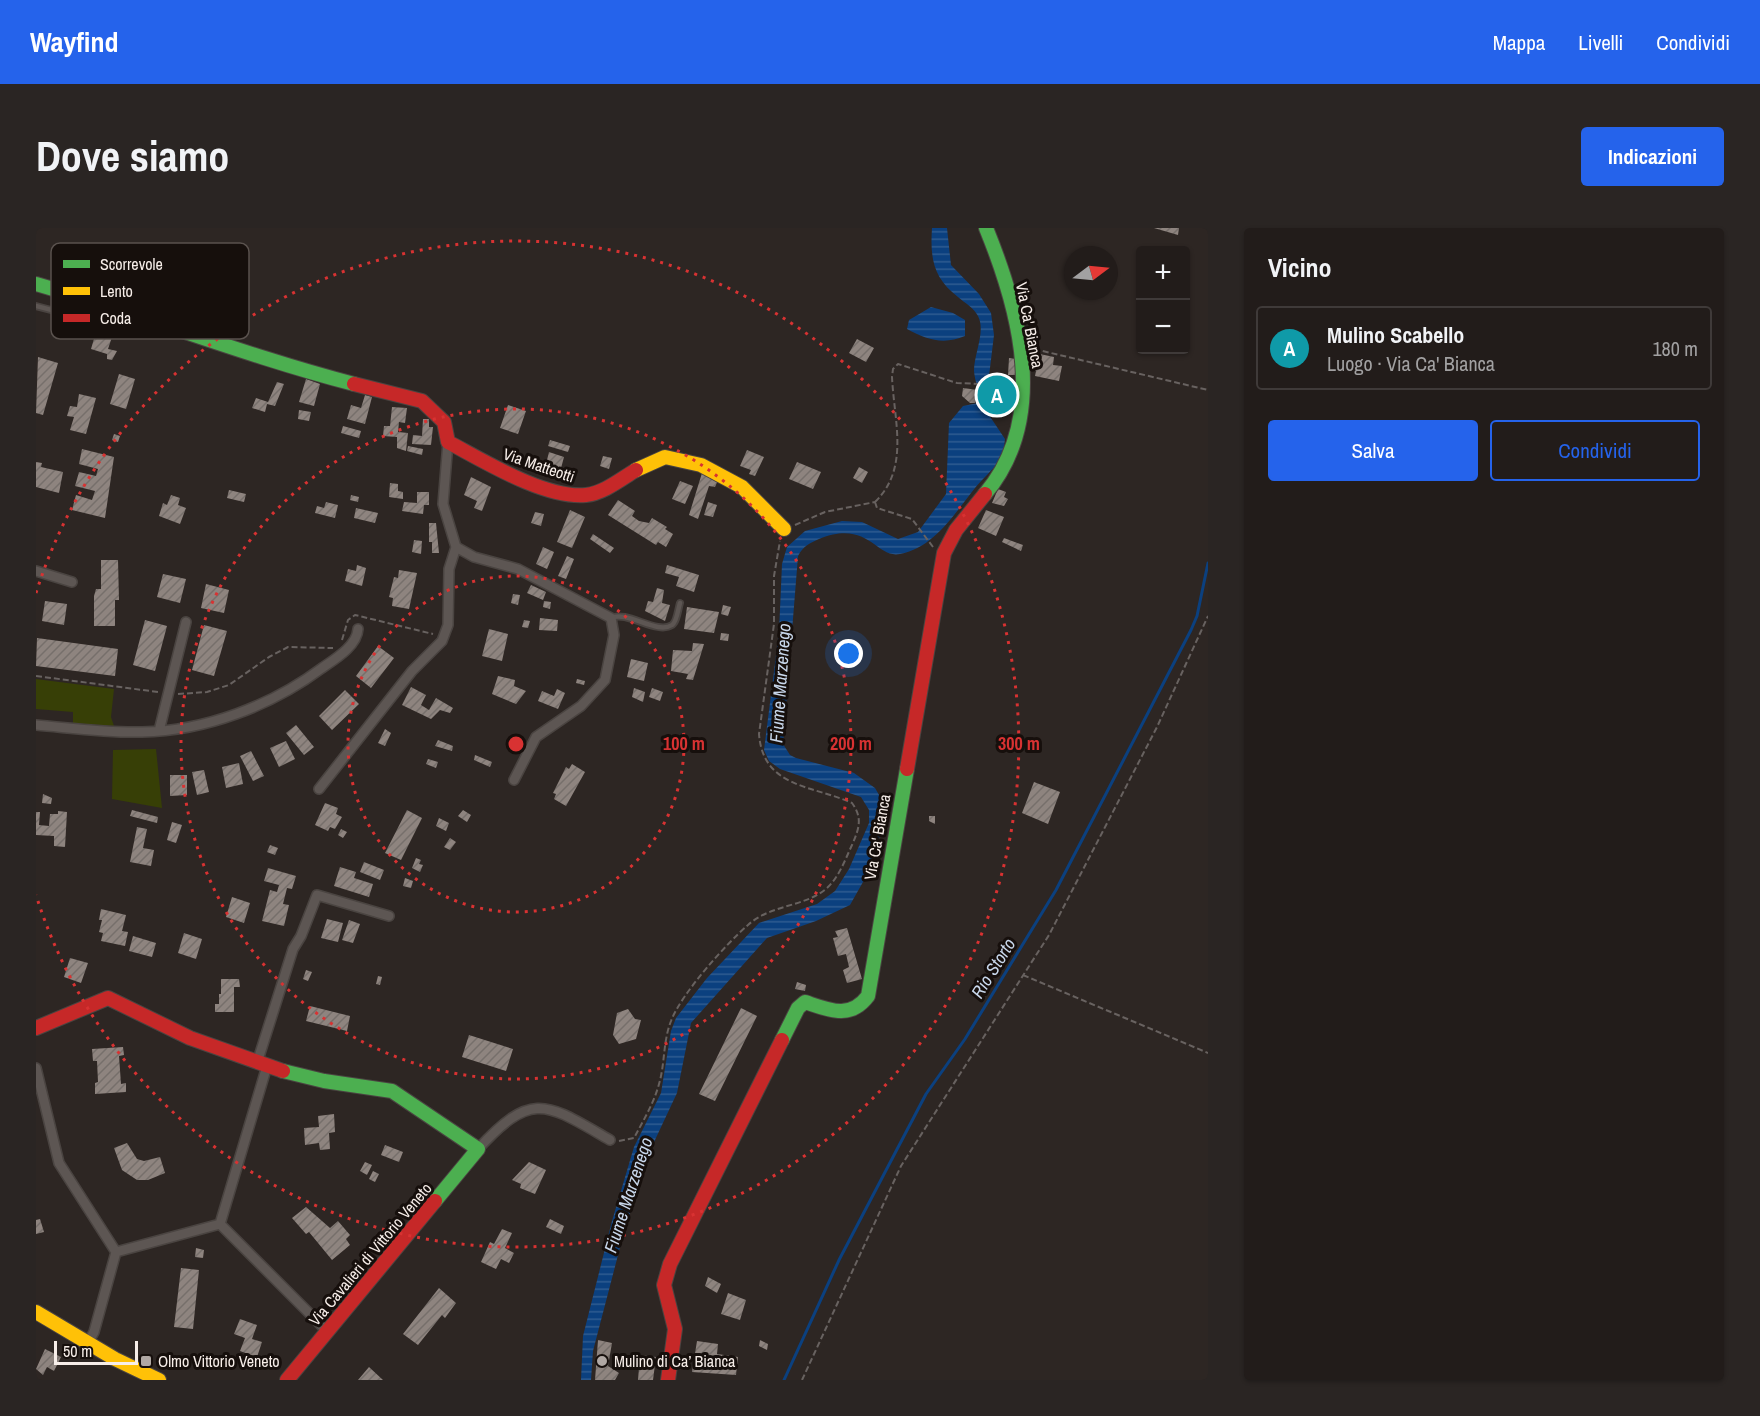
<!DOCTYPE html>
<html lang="it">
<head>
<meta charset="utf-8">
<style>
	body { margin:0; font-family:"Archivo Narrow",sans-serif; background:#2a2523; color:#f1f3f6 }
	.controls { position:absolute; right:18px; top:18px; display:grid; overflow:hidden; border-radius:6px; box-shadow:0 2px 4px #0004 }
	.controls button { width:54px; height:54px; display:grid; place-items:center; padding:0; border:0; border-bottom:2px solid #3f3a39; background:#221c1a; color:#f1f3f6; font:30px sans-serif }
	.compass { position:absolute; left:1028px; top:18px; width:54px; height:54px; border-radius:50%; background:#221c1a; box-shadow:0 2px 4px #0004; rotate:74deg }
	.scale { position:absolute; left:18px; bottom:15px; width:84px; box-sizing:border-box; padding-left:6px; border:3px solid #f7eee9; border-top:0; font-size:16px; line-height:21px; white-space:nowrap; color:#f7eee9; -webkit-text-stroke:4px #160f0c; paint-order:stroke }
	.you { position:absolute; left:813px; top:426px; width:21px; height:21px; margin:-15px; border:4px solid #fff; border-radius:50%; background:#1a73e8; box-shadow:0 0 0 9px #1a73e833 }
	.badge { display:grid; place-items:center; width:39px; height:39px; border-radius:50%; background:#2563eb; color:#fff; font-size:20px; font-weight:700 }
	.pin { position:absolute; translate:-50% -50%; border:3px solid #fff; box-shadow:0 2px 6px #0006 }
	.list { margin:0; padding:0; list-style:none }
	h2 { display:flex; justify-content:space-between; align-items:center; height:78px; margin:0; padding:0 24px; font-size:26px }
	h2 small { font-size:20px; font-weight:400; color:#a2a1a2 }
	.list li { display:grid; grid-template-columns:39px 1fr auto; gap:18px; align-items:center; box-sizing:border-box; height:84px; margin:0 12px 12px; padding:0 12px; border:2px solid #3f3a39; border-radius:6px }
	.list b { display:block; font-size:22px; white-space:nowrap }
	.list p { margin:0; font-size:20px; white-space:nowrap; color:#a2a1a2 }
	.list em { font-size:20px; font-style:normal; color:#a2a1a2 }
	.actions { display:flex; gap:12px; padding:18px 24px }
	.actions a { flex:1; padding:14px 0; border:2px solid #2563eb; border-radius:6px; text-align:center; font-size:21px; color:#2563eb }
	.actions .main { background:#2563eb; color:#fff }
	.map { position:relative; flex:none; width:1172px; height:1152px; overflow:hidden; border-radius:6px }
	header { display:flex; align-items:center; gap:36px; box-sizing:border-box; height:84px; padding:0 30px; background:#2563eb; color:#fff }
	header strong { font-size:28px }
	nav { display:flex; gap:33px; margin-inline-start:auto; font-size:21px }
	.intro { display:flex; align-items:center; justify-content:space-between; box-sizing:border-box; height:144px; padding:0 36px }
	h1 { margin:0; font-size:42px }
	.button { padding:15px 27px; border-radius:6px; background:#2563eb; color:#fff; font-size:21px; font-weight:700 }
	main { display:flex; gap:36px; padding:0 36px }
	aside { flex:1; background:#221c1a; border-radius:6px; box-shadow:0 2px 4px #0004 }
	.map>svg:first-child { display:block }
	.green { fill:#373f06 }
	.water { fill:url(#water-rules) }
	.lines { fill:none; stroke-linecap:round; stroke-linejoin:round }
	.stream { stroke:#0b407f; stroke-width:3 }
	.building { fill:url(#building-hatch) }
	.lane-casing { stroke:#4a4441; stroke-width:8 }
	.street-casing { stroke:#4a4441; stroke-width:12 }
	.fast-casing { stroke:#4a4441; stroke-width:16 }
	.slow-casing { stroke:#4a4441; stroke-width:16 }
	.jam-casing { stroke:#4a4441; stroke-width:16 }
	.path { stroke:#686260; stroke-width:2; stroke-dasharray:6 3; stroke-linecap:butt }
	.lane { stroke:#5d5653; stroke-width:4.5 }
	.street { stroke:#5d5653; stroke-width:9 }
	.fast { stroke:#4caf50; stroke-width:14 }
	.slow { stroke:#ffc107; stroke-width:14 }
	.jam { stroke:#c62828; stroke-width:14 }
	.ring { fill:none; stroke:#d83232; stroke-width:3; stroke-dasharray:3 6 }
	.poi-dot { fill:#b0a8a4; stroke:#160f0c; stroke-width:2 }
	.labels { text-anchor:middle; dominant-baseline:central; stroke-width:6; stroke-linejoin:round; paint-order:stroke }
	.street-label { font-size:16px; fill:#f7eee9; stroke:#160f0c }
	.poi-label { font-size:16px; fill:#f7eee9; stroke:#160f0c; text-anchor:start }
	.water-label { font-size:18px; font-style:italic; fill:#c8d7eb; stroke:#160f0c }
	.key { fill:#160f0c; stroke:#5a524e; stroke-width:1.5 }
	.key-label { font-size:16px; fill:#f7eee9 }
	.centre { fill:#d83232; stroke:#160f0c; stroke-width:3 }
	.ring-label { font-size:18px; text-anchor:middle; font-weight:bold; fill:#d83232; stroke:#160f0c; stroke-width:6; stroke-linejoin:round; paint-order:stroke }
</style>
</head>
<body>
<header>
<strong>Wayfind</strong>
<nav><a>Mappa</a><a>Livelli</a><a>Condividi</a></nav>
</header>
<div class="intro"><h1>Dove siamo</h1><a class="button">Indicazioni</a></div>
<main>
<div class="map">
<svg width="1172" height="1152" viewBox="0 0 1172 1152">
	<defs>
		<pattern id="water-rules" width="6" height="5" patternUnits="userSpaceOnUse" patternTransform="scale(1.5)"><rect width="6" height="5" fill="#0b407f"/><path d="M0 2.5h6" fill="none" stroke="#2f5c91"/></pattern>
		<pattern id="building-hatch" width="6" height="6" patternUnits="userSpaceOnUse" patternTransform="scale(1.5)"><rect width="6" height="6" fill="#8e847f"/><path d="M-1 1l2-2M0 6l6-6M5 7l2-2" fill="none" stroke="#766f6b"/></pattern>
	</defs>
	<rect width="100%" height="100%" fill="#2d2623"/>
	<path class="green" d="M0,451L78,461L75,489L78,498L37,495V484L0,481Z
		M120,521L126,580L76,571L77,522Z"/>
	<path class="water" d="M896,0H911L915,37L943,66L955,85L958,107L949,181L969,211C968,218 968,228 963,233C956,243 946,251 939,260C919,285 898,320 864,326C840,331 833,291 783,311C774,315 767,318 762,328L747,516L754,527L760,530L818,545L839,560L846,572L848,588L842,615L827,654L814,677L780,693L731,710L655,795L641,865L611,929L587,1008L557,1123L555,1152H545L547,1108L576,993L598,919L625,865L635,803L640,790L671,750L723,695L781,676L799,663L813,641L833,595V582L825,569L744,541L733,533L728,522L743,404L746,336L751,319L769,303L806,293L826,294L862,311L882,304L910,266L913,195L927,178L942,175C944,162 939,155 938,143C938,126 950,103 942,88C938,80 929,75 922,69C897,50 894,30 896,0Z
		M895,79L917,85L929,92V108C908,117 891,112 871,101L873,92Z"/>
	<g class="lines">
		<path class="stream" d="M748,1152L803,1032L890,866L929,811L1020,662L1155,402L1161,388L1172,335"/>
	</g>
	<path class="building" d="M1118,0H1143L1142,7Z
		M60,104L76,109L72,121L81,123L76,132L71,131V126L55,121Z
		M821,111L838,120L830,134L813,125Z
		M999,125L1018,129L1017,137L1026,138L1023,153L999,148L1000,143L995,142Z
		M2,129L22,135L7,187L0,185Z
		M973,130L981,131L980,147H972Z
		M83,146L99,151L90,181L74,176Z
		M270,151L284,156L278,178L263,174Z
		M241,154L248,156L239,178L231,176L229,184L216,180L220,170L232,174Z
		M951,158L983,163L981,174L973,173L972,179L948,175Z
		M927,160L942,162L939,175H934L926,168Z
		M43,166L60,170L50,206L34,202L38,189L31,188L34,178L41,179Z
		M329,167L336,169L329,196L311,191L315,177L325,180Z
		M472,177L490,183L482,206L464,200Z
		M356,179L371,180L369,195L363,194L362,204L372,205L370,223L361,220V209L347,208L348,198H354Z
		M263,182L275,184L273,193L262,191Z
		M387,191H393V199H397L395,217L376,216L377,207L386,208Z
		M307,198L325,203L323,210L305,205Z
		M78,206L84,208L82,214L76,212Z
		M514,212L534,218L532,224L512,218Z
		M372,218L387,221L386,227L371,223Z
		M46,221L78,229L69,290L36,282L40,267L56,272L59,263L39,258L43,244L60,248L62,241L43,236Z
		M711,222L728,229L719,248L713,246L715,242L704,238Z
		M513,224L528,229L524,244L509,240Z
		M567,228L576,230L573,241L564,238Z
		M0,234L6,235L5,239L27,244L23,265L0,259Z
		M761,234L785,244L777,261L753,251Z
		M823,239L832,244L826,255L817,250Z
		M666,245L683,250L679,259L673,258L662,291L653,287Z
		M435,249L455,259L446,283L438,280L441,273L428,267Z
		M644,253L657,258L649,276L636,271Z
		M354,255L362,256V263L367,264V271L353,269Z
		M962,261L970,264L968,269L972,271L968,278L956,275Z
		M193,262L210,266L208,274L191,270Z
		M381,264H393V277H388L387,286L366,283L368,274L381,275Z
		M135,267L144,270L142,277L150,280L144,296L123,288L127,275L131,277Z
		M315,267L323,269L322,274L314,272Z
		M582,272L599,283L596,288L603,293L613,295L616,290L631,299L629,301L637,306L630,319L622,314L620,317L572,287Z
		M290,274L302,277L299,290L279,285L281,278L288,280Z
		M672,274L681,277L677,289L668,287Z
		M320,280L342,285L339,295L318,290Z
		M534,282L549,289L536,320L521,314Z
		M950,282L968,289L960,308L942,300Z
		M499,284L508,286L505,298L495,295Z
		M393,295H400L403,325H396V314H393Z
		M557,306L578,320L574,325L554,311Z
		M968,310L987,317L985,323L966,314Z
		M378,312L386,313L385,326L376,324Z
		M507,319L518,324L511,341L500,336Z
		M531,328L538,331L530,351L522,348Z
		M65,332H82L83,372H79V398H58V368L60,361H65Z
		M321,337L330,340L326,358L309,353L312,341L320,343Z
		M631,337L663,347L658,364L640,358L643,349L629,345Z
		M363,342L381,345L373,381L356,378L357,370L353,369L358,349L362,350Z
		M127,346L150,351L144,375L121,369Z
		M170,356L193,362L188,385L165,380Z
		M495,357L510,364L507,372L491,365Z
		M621,360L628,362L626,375L634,377L629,393L609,383L612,373L617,374Z
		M477,366L484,367L482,377L475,375Z
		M9,373L31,376L28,397L6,393Z
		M508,373L515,374L514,381L507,379Z
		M687,377L695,379L692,388L685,386Z
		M651,379L683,384L678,405L648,401Z
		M504,390L522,392L521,403L503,402Z
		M109,392L131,398L119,443L97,437Z
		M488,392L494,393L492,400L486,399Z
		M168,397L191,403L178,448L156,442Z
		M453,401L472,406L466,433L446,428Z
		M685,405L693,406L692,413L684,412Z
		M1,410L82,421L79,448L0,438Z
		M657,415L668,416L657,452L650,451L652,446L635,443L637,422L656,423Z
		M342,418L358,430L335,460L320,448Z
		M595,431L612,435L608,453L591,449Z
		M462,448L479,452L478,458L490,463L480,476L456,466Z
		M541,451L549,453L548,457L540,455Z
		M375,459L390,467L385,477L393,482L400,470L417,480L414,485L404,482L395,491L366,477Z
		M598,460L609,464L607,474L596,469Z
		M616,460L627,464L624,473L613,469Z
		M521,461L529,465L522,481L502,473L506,463L518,468Z
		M309,462L323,476L296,502L283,488Z
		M260,497L278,519L268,527L250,505Z
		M349,501L355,505L349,518L342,515Z
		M402,512L417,518L416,523L399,518Z
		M250,513L259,531L243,539L234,520Z
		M215,523L228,548L217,553L204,528Z
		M439,527L456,534L454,539L438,532Z
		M392,531L402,534L400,540L390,536Z
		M203,535L207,556L190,560L186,539Z
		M536,536L549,544L530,578L518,571L520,566L517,565L530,539L533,541Z
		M168,542L173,564L161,567L156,544Z
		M134,547H151V567L134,568Z
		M998,554L1024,564L1012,596L986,585Z
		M7,566L16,570L15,576L6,575Z
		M289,575L302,580L300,586L306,589L299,601L294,599L292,603L279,597Z
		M96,582L122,589L121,595L94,588Z
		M371,582L386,590L365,632L349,625Z
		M427,582L435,587L431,594L422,588Z
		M22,583L31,584L29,619L18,618V608L0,607V584H4L3,597L13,598L14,586H22Z
		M893,588H899V596L893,593Z
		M403,590L413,595L410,603L400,598Z
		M136,594L146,597L140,615L131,612Z
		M101,599L111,601L107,620L118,622L115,638L94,634Z
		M305,601L311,604L307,610L302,607Z
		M414,610L420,614L414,622L408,619Z
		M234,617L242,620L239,627L231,624Z
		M380,630L385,632L383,636L387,637L384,644L376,640Z
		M328,634L348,642L344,652L324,644Z
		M304,639L320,644L318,650L337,656L333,669L298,658Z
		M232,640L260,648L256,661L251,660L247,676L253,677L248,698L226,693L234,662L241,664L243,657L228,653Z
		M369,650L377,653L375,660L367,658Z
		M196,669L214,675L208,695L190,689Z
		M65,681L90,687L86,703L92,704L89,718L65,713L67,705L63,704L66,692H63Z
		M291,691L307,695L302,714L285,710Z
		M313,692L324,696L317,715L306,712Z
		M811,700L826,751L811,755L807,742L813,739L810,726L802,728L797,710L802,709L799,703Z
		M148,705L166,711L160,731L142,725Z
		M97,708L120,715L116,729L93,723Z
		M34,730L52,735L45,755L28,749Z
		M270,742L276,744L272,753L267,751Z
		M342,748L346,749L344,757L340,756Z
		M185,751H203L204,759H198V784H179V776H183V766H185Z
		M761,754L770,757L769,763L759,761Z
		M274,778L314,788L311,803L270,793Z
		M705,780L721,788L679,873L663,866Z
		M592,781L599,791L605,792L600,811L583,816L577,807L581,785Z
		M433,807L477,821L470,843L426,829Z
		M87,819L88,827L83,828L85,856L90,855V864L59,866V855L62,854L61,833H57L56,821Z
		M298,886L299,904L293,905L294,921L284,922L283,915L269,917L268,900L283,899L282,888Z
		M91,915L101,931L108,933L124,929L129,945L112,952H101L86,942L78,920Z
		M349,917L367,924L363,934L345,927Z
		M329,934L336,937L331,947L324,943Z
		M493,934L510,942L499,966L484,960L485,956L476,952Z
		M337,943L343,946L339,954L333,951Z
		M270,979L294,1000L302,993L314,1007L310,1011L314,1017L296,1032L273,1004L270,1006L256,990Z
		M4,991L8,1004L0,1006V992Z
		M514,991L528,998L525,1006L510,999Z
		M466,1001L476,1005L469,1020L478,1025L473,1035L465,1031L460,1041L445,1034L454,1014L458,1016Z
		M160,1020L168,1022L167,1030L159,1029Z
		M145,1040L163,1042L157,1101L138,1099Z
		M672,1049L685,1056L681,1065L669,1058Z
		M403,1060L420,1075L409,1090L406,1087L382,1117L367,1106Z
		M692,1065L710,1072L704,1092L685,1086Z
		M204,1091L221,1097L216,1111L226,1114L221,1129L204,1123L209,1110L198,1106Z
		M562,1112L576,1115L572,1138L583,1145L579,1152H559Z
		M724,1112L732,1116L731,1122L723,1118Z
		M661,1113L682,1116L681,1126L702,1129L700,1147L656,1144Z
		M9,1121L25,1129L18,1143L11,1139L7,1147L0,1141Z
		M604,1127L620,1129L617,1152H602Z
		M333,1139L347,1152H322Z"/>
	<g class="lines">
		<defs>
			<path id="lane" d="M0,78L50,91
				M46,106L55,75
				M575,390C591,382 621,407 636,397C641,394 642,381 644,375"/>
			<path id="street" d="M420,319L438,329L482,341L575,390L578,407L569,452L545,478L500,509L478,552
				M0,343L36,354
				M0,497C35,500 71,505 106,504C169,503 235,478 286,440C299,431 321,418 322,401
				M123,503L150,394
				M283,561L376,443L406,413L412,397L413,341L420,319L407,276L412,214
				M221,835L257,721L265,708L281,667L353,688
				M0,840L23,935L80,1024L58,1104L52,1115
				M442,921C497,861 511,876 574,912
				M184,996L291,1103
				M80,1024L184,996L231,838"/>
			<path id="fast" d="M0,56C107,87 210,128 318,156
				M949,266C1013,190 984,83 950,0
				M746,812L762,780L769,774C793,782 814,792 832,768L871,541
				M247,843L288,853L356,863L442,921L399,973"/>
			<path id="slow" d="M600,242L629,229L665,237L706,259L748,301
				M0,1084L79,1131L123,1152"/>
			<path id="jam" d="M318,156L386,173L408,194L412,214C448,233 509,271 550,267C568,265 585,251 600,242
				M871,541L908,325L920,302L949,266
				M0,800L72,770L154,810L247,843
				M251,1152L399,973
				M632,1152L639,1101L628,1057L634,1036L746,812"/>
		</defs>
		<use href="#lane" class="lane-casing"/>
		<use href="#street" class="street-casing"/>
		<use href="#fast" class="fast-casing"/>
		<use href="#slow" class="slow-casing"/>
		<use href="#jam" class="jam-casing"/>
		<path class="path" d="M998,121L1172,162
			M839,274C874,240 858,193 856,149L857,141L862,136L921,155L965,157L975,154
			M839,274L841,280L876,291L897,319
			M759,297L789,284L839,274
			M306,412L312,392L319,387L397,406
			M0,448L122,464
			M142,466L171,464L193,457L233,429L252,419L297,420
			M987,747L1172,825
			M583,913L598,910C607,893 618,875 623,856C629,836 627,813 635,793C645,766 690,716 712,697C735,676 770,679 791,660C803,649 809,632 816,617C823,601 827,590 816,575C776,557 727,560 723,506L738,396V348L744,313
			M766,1152L865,938L1013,707L1121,499L1172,388"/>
		<use href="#lane" class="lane"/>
		<use href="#street" class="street"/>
		<use href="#fast" class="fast"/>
		<use href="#slow" class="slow"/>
		<use href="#jam" class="jam"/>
	</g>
	<g class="ring">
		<circle cx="480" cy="516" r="168"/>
		<circle cx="480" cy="516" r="335"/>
		<path d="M0 365A503 503 0 1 1 0 667"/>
	</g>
	<g class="poi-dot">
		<rect x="104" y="1127" width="12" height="12" rx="3"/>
		<circle cx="566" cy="1133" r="6"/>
	</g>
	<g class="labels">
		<g class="street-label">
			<text transform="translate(994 97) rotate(79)">Via Ca' Bianca</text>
			<text transform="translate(503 237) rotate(19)">Via Matteotti</text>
			<text transform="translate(841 609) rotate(-80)">Via Ca' Bianca</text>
			<text transform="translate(334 1026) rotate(-50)">Via Cavalieri di Vittorio Veneto</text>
		</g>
		<g class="poi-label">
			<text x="122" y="1133">Olmo Vittorio Veneto</text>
			<text x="578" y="1133">Mulino di Ca’ Bianca</text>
		</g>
		<g class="water-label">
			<text transform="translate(744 455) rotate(-86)">Fiume Marzenego</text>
			<text transform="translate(957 740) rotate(-58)">Rio Storto</text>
			<text transform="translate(592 967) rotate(-72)">Fiume Marzenego</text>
		</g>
	</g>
	<rect x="15" y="15" width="198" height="96" rx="9" class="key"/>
	<rect x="27" y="32" width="27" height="8" fill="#4caf50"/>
	<rect x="27" y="59" width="27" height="8" fill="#ffc107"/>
	<rect x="27" y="86" width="27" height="8" fill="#c62828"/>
	<g class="key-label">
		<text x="64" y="42">Scorrevole</text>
		<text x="64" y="69">Lento</text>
		<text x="64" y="96">Coda</text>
	</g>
	<circle cx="480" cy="516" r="9" class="centre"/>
	<g class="ring-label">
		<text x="648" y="522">100 m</text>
		<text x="815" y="522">200 m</text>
		<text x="983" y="522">300 m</text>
	</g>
</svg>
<div class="controls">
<button>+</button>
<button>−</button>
</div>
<svg class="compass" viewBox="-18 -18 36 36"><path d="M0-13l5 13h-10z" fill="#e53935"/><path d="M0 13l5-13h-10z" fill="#a2a1a2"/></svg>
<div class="scale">50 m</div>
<div class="you"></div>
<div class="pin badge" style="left:961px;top:167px;background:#0f9aa8">A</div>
</div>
<aside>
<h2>Vicino<small></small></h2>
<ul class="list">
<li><span class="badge" style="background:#0f9aa8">A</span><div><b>Mulino Scabello</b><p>Luogo · Via Ca' Bianca</p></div><em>180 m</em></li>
</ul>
<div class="actions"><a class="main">Salva</a><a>Condividi</a></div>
</aside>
</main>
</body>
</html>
